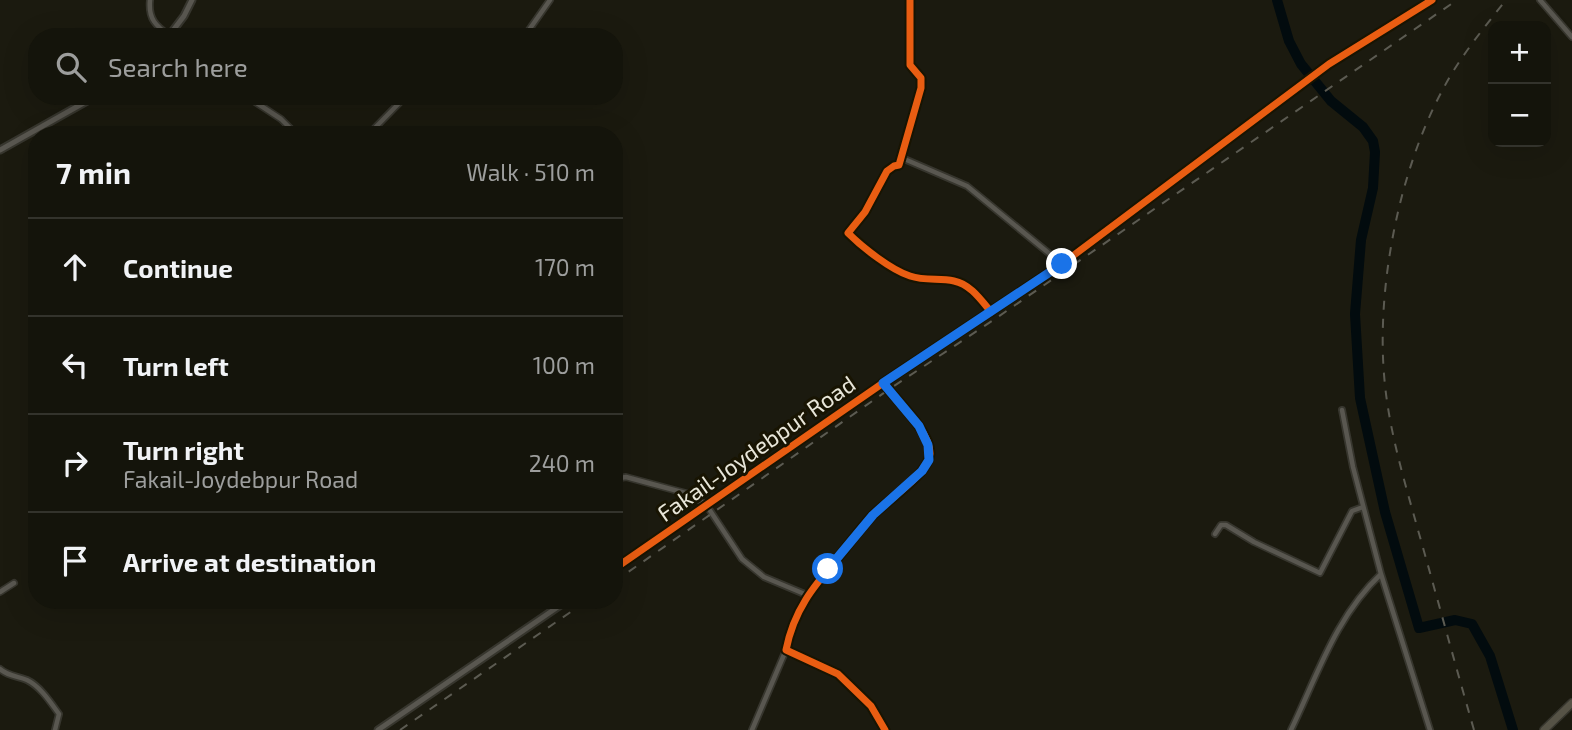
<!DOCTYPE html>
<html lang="en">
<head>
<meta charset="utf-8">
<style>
	body { margin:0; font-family:"Exo 2",sans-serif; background:#1d1d14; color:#f1f3f6 }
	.controls { position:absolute; right:21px; top:21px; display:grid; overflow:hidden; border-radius:14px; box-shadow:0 7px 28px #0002 }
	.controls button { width:63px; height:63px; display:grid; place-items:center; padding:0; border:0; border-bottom:2px solid #33332c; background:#14140b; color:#f1f3f6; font:35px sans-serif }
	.stop { position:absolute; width:21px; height:21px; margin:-16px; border:5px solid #1a73e8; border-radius:50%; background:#fff }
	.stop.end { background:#1a73e8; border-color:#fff; box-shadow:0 2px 7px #0008 }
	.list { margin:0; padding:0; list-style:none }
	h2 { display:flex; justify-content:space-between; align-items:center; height:91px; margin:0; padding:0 28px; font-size:30px }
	h2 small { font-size:23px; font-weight:400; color:#9d9e9d }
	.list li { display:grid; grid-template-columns:46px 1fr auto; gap:21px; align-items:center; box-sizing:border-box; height:98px; padding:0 28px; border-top:2px solid #33332c }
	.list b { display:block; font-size:26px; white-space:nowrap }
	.list p { margin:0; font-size:23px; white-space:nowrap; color:#9d9e9d }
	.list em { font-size:23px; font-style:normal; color:#9d9e9d }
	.icon { flex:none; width:38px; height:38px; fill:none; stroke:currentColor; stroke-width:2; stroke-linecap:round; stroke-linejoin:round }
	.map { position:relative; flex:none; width:1572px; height:730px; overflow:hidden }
	.search { position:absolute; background:#14140b; box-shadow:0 7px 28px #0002; left:28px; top:28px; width:595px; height:77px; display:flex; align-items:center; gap:18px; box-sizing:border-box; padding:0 24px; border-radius:28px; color:#9d9e9d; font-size:26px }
	.panel { position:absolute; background:#14140b; box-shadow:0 7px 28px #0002; left:28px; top:126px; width:595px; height:483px; border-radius:28px }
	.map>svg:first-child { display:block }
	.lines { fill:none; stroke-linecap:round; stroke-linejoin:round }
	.river { stroke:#020b0e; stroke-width:10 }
	.minor-casing { stroke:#37362e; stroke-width:8 }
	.tertiary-casing { stroke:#37362e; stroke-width:9 }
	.primary-casing { stroke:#37362e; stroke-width:10 }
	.minor { stroke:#595750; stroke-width:4.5 }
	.tertiary { stroke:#595750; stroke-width:5 }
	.primary { stroke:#565346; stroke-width:7 }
	.rail { stroke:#5c5b52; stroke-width:2; stroke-dasharray:9 9; stroke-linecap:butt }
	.cycleway-casing { stroke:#181402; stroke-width:11 }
	.cycleway { stroke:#e95d12; stroke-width:7 }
	.route { stroke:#1a73e8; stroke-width:9 }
	.labels { text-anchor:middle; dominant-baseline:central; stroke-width:6; stroke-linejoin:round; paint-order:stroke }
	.street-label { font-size:23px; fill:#e8e6d9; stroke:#181402 }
</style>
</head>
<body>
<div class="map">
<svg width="1572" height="730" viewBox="0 0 1572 730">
	<rect width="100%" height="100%" fill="#1b1a0f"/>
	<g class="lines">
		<path class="river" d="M1277,0L1289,41L1301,64L1331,101L1363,127L1373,141L1375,152L1373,188L1361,240L1355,314L1360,398L1385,512L1419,628L1455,620L1472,624L1490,656L1513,730"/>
		<defs>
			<path id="minor" d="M150,0C148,19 156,26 170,36
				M910,0V65L921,78V88L899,165L894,166L887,171L865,212L848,233C862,247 891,270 910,276C925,281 939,278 954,281C970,284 981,300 991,312
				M1540,0L1572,37
				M524,37L550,0
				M246,96L281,119L297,135
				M368,135L406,96
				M902,158L967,186L1062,264
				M883,383C897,401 931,432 930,454C928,475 886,501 872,516C861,528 851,541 841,554C814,586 794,609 786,650L838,674L871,706L885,730
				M614,485L620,478L626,477L689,494L701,501L707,506L742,559L764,577L807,595
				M1215,534L1221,525H1226L1254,542L1320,573L1352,511L1363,507
				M1381,574L1430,730
				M0,592L14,583
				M0,669C8,676 17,676 27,680C40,686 51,703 59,714L55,730
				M752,730L786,650
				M1291,730C1317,676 1336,616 1381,574L1353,467L1342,410"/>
			<path id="tertiary" d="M168,37L184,16L192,0
				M0,150L96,96
				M614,569L883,383L1062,264L1329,64L1432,0
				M378,730L568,600"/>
			<path id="primary" d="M1544,730L1572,703"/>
		</defs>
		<use href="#minor" class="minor-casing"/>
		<use href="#tertiary" class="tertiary-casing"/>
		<use href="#primary" class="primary-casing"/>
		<use href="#minor" class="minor"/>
		<use href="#tertiary" class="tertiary"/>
		<use href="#primary" class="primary"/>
		<path class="rail" d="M614,582L888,390L995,319L1457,0
			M400,730L588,600
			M1474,730C1455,664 1437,597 1418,530C1405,483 1390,434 1385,385C1375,293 1398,173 1442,91C1459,58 1483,29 1506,0"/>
		<defs>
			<path id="cycleway" d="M910,0V65L921,78V88L899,165L894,166L887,171L865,212L848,233C862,247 891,270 910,276C925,281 939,278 954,281C970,284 981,300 991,312
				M883,383C897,401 931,432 930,454C928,475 886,501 872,516C861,528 851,541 841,554C814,586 794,609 786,650L838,674L871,706L885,730
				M614,569L883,383L1062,264L1329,64L1432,0"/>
		</defs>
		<use href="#cycleway" class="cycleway-casing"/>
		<use href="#cycleway" class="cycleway"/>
	</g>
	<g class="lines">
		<path class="route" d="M828,569L873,515L922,471L929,460L928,445L919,426L883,383L1062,264"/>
	</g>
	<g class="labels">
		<g class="street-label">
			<text transform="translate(756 448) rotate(-35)">Fakail-Joydebpur Road</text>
		</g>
	</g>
</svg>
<div class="controls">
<button>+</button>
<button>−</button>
</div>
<div class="stop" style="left:828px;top:569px"></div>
<div class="stop end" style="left:1062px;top:264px"></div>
<div class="search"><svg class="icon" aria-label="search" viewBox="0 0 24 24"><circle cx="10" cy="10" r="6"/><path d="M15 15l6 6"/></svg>Search here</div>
<section class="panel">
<h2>7 min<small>Walk · 510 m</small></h2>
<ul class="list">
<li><svg class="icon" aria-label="ahead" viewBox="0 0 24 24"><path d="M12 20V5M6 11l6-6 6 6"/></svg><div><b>Continue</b></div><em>170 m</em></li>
<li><svg class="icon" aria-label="left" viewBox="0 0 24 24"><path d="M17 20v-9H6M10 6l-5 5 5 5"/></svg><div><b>Turn left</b></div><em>100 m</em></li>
<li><svg class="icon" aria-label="right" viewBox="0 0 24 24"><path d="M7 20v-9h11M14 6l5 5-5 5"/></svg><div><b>Turn right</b><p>Fakail-Joydebpur Road</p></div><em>240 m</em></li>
<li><svg class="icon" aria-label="arrive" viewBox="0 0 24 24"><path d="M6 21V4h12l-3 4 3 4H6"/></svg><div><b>Arrive at destination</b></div></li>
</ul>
</section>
</div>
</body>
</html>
